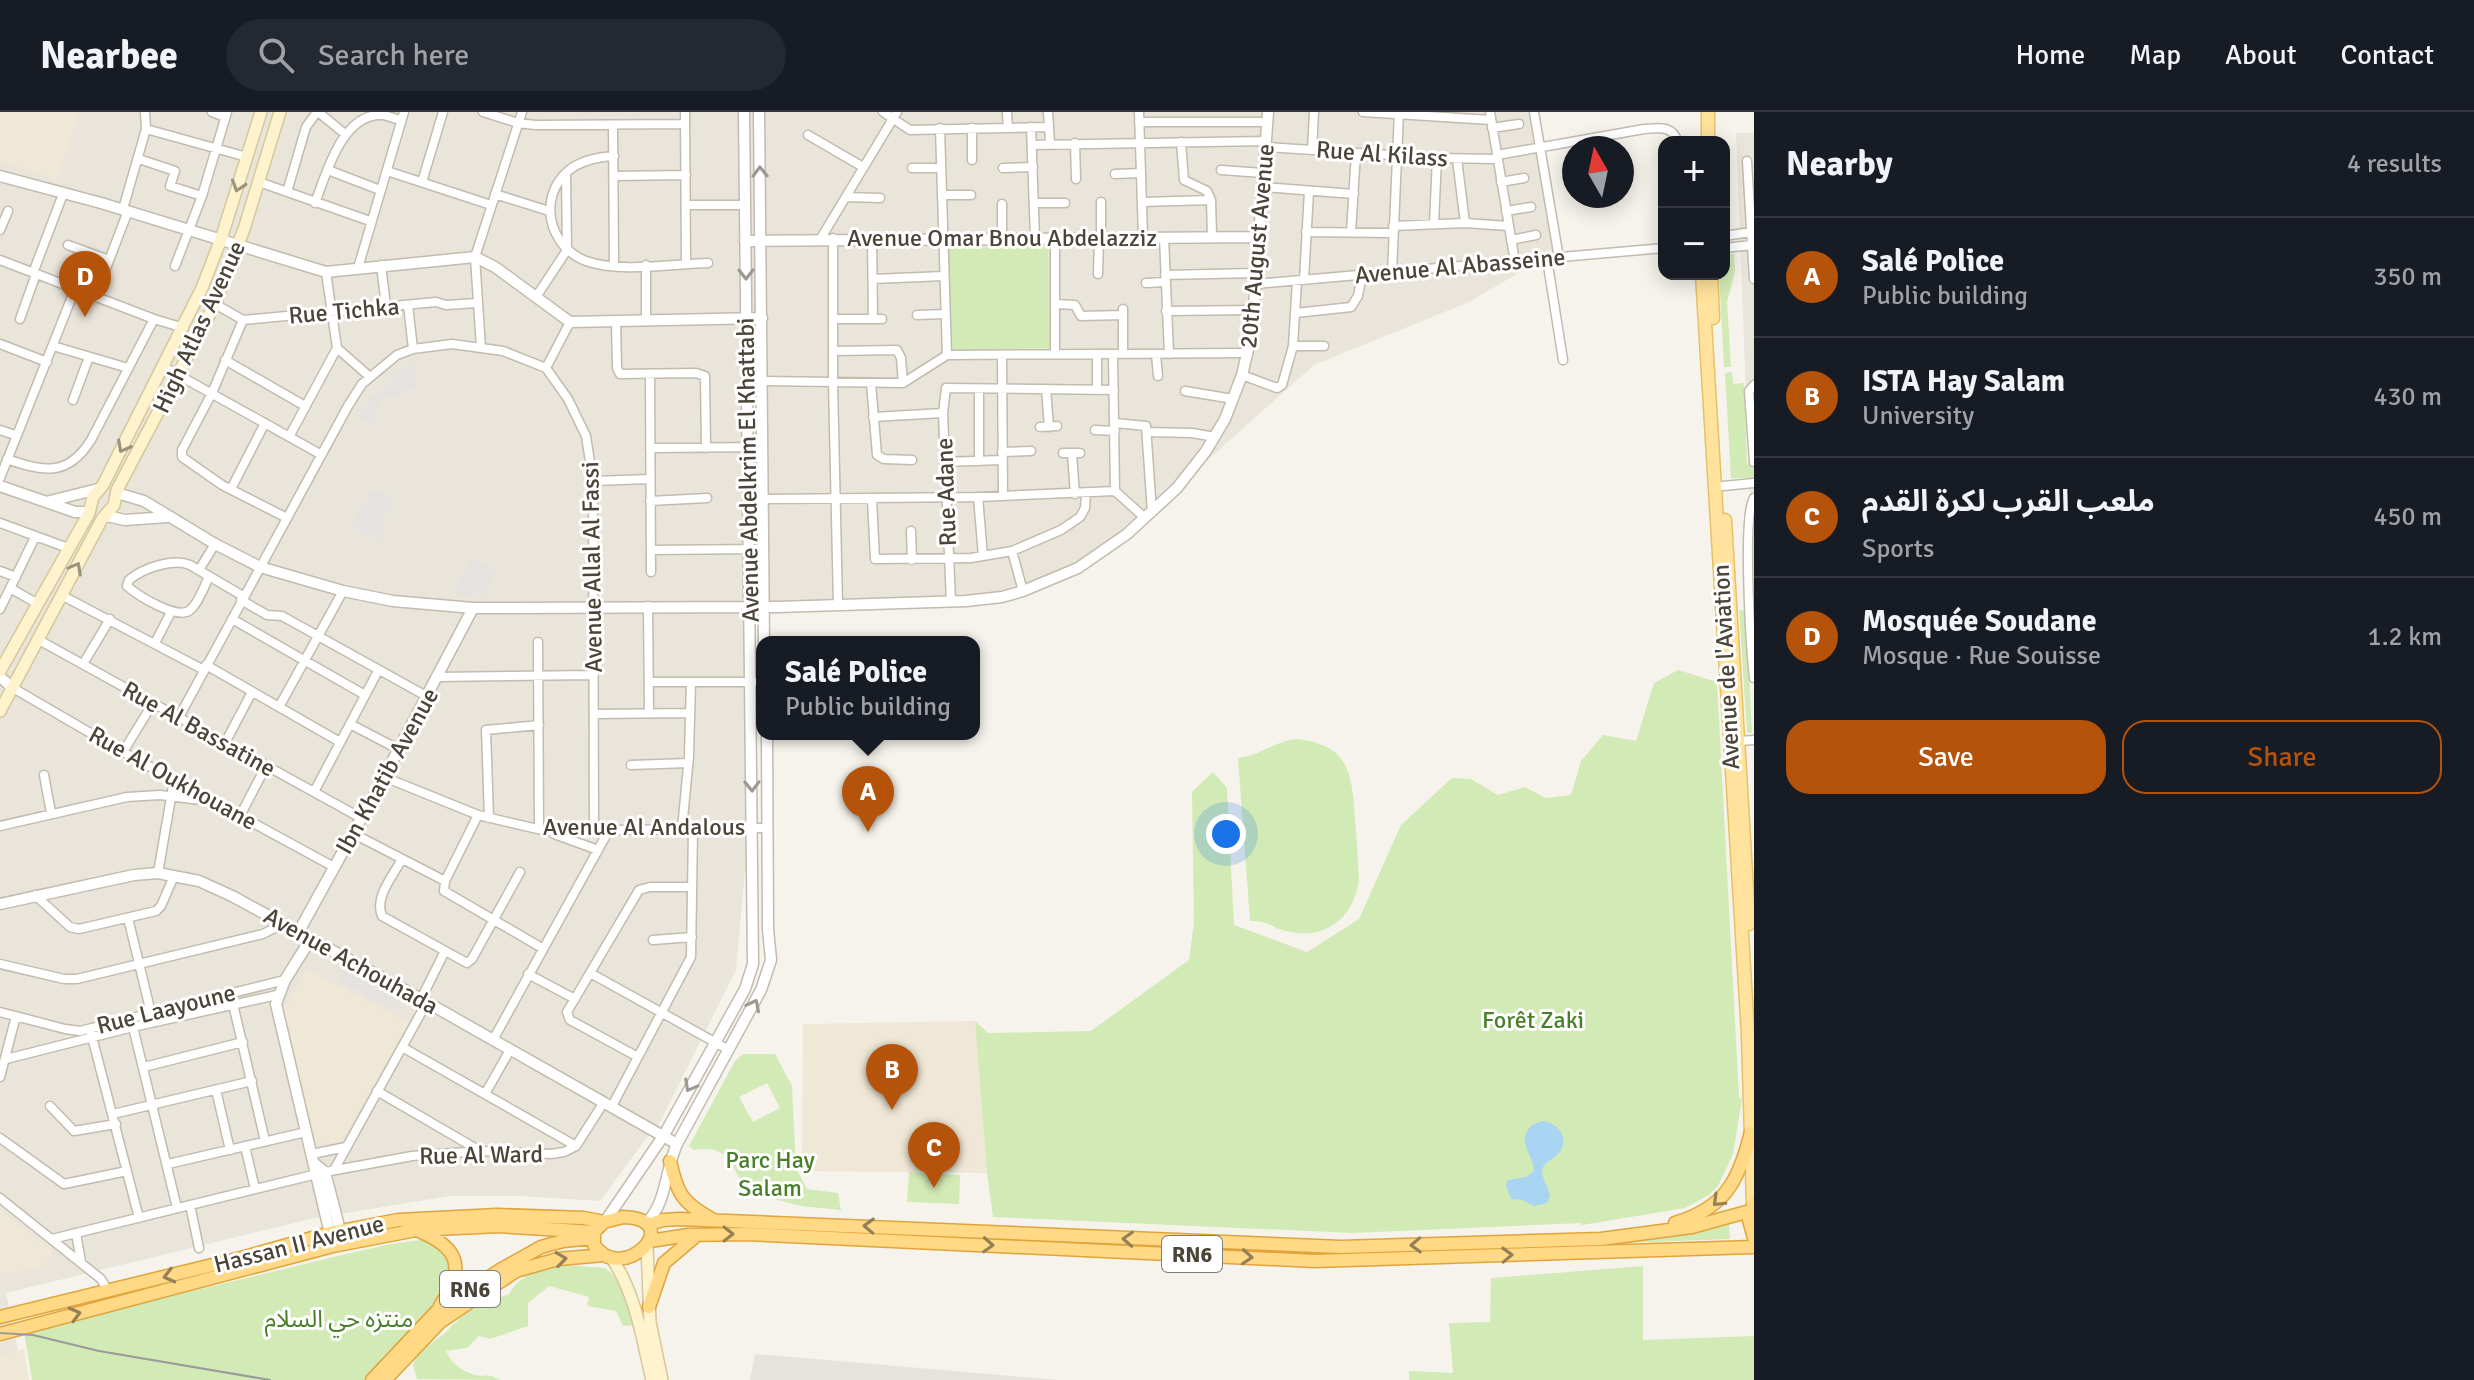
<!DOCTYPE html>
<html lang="en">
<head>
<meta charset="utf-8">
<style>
	body { margin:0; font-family:Signika,"Noto Sans Arabic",sans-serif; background:#242831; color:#f1f3f6 }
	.controls { position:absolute; right:24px; top:24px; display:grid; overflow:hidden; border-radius:16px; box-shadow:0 4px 20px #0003 }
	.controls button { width:72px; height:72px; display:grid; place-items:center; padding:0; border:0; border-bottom:2px solid #363941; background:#171b24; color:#f1f3f6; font:40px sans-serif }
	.compass { position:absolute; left:1562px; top:24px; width:72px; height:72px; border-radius:50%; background:#171b24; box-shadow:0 4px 20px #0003; rotate:351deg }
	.you { position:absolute; left:1226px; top:722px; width:28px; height:28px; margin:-20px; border:6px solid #fff; border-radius:50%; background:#1a73e8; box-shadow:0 0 0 12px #1a73e833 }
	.badge { display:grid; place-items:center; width:52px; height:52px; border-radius:50%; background:#b45309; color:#fff; font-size:26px; font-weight:700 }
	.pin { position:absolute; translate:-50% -66px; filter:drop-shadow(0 2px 4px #0008) }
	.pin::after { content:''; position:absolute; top:42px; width:28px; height:24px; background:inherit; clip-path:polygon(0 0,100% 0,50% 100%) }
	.popup { position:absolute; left:756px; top:524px; width:224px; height:104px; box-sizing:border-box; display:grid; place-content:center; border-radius:16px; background:#171b24; filter:drop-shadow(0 2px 6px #0005); font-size:26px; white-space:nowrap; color:#9ea1a6 }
	.popup b { font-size:30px; color:#f1f3f6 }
	.popup::after { content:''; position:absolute; left:50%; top:100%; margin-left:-16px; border:16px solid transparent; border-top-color:#171b24 }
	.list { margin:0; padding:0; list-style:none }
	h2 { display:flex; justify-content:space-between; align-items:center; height:104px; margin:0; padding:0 32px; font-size:34px }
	h2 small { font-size:26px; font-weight:400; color:#9ea1a6 }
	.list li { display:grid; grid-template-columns:52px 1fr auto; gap:24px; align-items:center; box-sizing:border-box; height:120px; padding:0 32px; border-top:2px solid #363941 }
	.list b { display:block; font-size:30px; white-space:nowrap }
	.list p { margin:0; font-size:26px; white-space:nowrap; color:#9ea1a6 }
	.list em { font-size:26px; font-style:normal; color:#9ea1a6 }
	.actions { display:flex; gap:16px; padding:24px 32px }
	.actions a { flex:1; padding:18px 0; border:2px solid #b45309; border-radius:24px; text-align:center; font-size:28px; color:#b45309 }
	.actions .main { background:#b45309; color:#fff }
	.icon { flex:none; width:44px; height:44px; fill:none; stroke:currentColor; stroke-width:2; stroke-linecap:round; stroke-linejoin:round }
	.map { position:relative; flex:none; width:1754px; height:1268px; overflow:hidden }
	header { display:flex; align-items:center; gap:48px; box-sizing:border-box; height:112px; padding:0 40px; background:#171b24; border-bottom:2px solid #363941 }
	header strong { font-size:38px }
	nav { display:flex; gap:44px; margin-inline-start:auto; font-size:28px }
	.search { width:560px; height:72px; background:#242831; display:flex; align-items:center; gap:20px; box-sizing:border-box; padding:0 28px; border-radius:44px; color:#9ea1a6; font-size:30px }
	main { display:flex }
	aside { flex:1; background:#171b24 }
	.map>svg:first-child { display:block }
	.residential { fill:#eae5da }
	.industrial { fill:#e6e2dd }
	.education { fill:#efe8d6 }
	.green { fill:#d2eab5; fill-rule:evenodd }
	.parking { fill:#e5e3e0 }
	.water { fill:#a9d4f2 }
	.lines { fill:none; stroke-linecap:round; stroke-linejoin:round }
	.minor-casing { stroke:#c2bbae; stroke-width:11 }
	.tertiary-casing { stroke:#c2bbae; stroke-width:13 }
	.secondary-casing { stroke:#d6c79b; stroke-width:14 }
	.primary-casing { stroke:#e6c16a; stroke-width:15 }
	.trunk-casing { stroke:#e0a43c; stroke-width:15 }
	.minor { stroke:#fff; stroke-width:8 }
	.tertiary { stroke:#fff; stroke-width:10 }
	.secondary { stroke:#fff3cd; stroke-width:11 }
	.primary { stroke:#ffe39c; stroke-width:12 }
	.trunk { stroke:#ffd985; stroke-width:12 }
	.tram { stroke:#9a9a9a; stroke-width:2 }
	.oneway { stroke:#9c9892 }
	.oneway2 { stroke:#9c937c }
	.oneway3 { stroke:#938057 }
	.labels { text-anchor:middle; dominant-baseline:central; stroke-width:6; stroke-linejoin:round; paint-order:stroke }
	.shield { fill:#fff; stroke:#817c74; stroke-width:2 }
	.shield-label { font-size:22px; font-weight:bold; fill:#4b4439 }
	.street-label { font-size:24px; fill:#4b4439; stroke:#fff }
	.park-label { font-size:24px; fill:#4a7f2a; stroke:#fff }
</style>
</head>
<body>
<header>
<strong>Nearbee</strong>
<div class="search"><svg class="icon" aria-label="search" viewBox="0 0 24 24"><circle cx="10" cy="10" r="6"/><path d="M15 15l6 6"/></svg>Search here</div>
<nav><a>Home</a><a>Map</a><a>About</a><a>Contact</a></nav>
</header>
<main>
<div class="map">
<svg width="1754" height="1268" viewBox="0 0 1754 1268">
	<rect width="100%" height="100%" fill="#f6f3ec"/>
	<path class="residential" d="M0,0H1535L1559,137L1469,190L1314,253L1148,401L1069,459L985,487L747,492L749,714L736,858L657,1016L645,1028L600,1089L521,1084H450L310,1107L6,1181L24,1268H0Z
		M1736,21H1754V493Z"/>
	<path class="industrial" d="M755,1242L1058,1268H750Z"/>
	<path class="education" d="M0,0H80L57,68L0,50Z
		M308,858L409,911L341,1029L312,1033L282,900Z
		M975,909L987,1061L802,1059L803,912Z
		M0,1098L53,1139L47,1152L18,1161L0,1160Z
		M24,1237L29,1268H0V1243Z"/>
	<path class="green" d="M1048,135L1049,236L949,238L947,136Z
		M1734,141L1735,159L1727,190L1731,255H1724L1719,162H1724V145Z
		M1732,260L1733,272L1744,271L1747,351L1754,357V366H1731L1725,261Z
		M1739,498H1746L1752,621H1747Z
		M1678,558L1717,570L1739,985L1742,987L1733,1042L1718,1074L1709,1083L1685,1096L1582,1113L1581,1111L1352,1121L993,1105L987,1061L975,909L988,921L1091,919L1189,848L1194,811L1192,680L1213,660L1227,676L1234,813L1307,840L1359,807L1401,713L1452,666L1471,667L1498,683L1525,675L1545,686L1571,683L1581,649L1603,623L1636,629L1654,571Z
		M1297,627C1350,633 1352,662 1355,707C1357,728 1358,748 1359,769C1353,807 1324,829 1286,819C1269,815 1271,809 1250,809L1238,646C1260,644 1274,629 1297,627Z
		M743,942H775L792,974L796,1056L807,1077L838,1081L841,1098L801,1094L750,1081C729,1059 735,1031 694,1038L689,1034L735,949ZM767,971L780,996L753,1010L739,985Z
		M909,1060L960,1063L959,1092L907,1090Z
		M1729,1113L1730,1127L1624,1131L1625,1130Z
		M421,1128L435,1131L447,1147L451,1160L435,1196L366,1268H32L24,1220L346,1142L391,1132Z
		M566,1153L605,1156L618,1167L636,1213L623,1214L616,1199L587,1194L589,1185L549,1174L528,1191V1214L490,1227L479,1224L467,1236L446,1239C450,1250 463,1260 475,1263C487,1266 486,1260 500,1268L417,1267L413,1253L417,1241L443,1223L462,1204L482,1191L509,1182C521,1160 543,1157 566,1153Z
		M1643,1154V1228L1754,1224V1268H1409V1259L1453,1261L1449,1211L1490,1210L1491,1166Z"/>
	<path class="parking" d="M413,249L416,275L396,285L391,281L383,286L376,297L379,299L372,313L358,306L372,283L376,284L390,270L391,265Z
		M371,379L384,380L395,387L381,413L386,416L378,429L352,415Z
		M471,445L497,460L483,484L472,481L466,486L454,480Z
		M345,858L400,888L394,898L339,868Z"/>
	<path class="water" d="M1542,1009C1558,1010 1571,1028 1558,1042C1553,1047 1547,1049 1543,1055L1542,1062L1550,1083L1547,1091L1534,1094L1522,1088L1511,1087L1506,1074L1508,1068L1526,1065L1534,1059C1533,1040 1515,1031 1532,1013Z"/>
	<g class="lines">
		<defs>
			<path id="minor" d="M212,0L225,5
				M318,0L345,22
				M483,0L518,11L535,13L685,12
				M685,0L686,152
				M883,0L910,18L1048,15
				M1007,0L1008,16
				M1048,0L1050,31
				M1139,0L1143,125
				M1363,0L1491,8
				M1490,0L1515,150
				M1534,0L1559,146
				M1139,10H1268
				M613,14L614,153
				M1031,15L1035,126
				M940,16L947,243
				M1492,16L1519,12
				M146,17L247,45
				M808,23L863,55
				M1181,30L1184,68L1207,79L1211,88
				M1075,31L1076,67
				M1032,33L1266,29
				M1265,35L1437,46L1498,47
				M1312,38L1314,0
				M1497,43L1644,17C1660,16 1672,13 1678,30
				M614,44C598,45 581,48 568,59C537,86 549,135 586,149C619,161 673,152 708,151
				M139,47L175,59L170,74L202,84
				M1457,47L1465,111
				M972,48V16
				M1747,49L1754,167
				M912,56H941
				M1003,56L1033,55
				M328,58L380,78
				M1221,58L1263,61
				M387,59L491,93
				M1115,62L1141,61
				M614,64L686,63
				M259,70L370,109
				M422,70L443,0
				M1501,70L1524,66
				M1262,75L1354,82
				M287,80L306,15L317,0
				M495,82L549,99
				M942,83H971
				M846,85L880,86
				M1101,90V125
				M1142,90L1211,88L1212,124
				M315,91C326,63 342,0 383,3C389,4 395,7 401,8
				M1034,91H1065
				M1002,92V127
				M686,93H745
				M123,97L146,17L145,0
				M1506,99L1531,95
				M1434,112L1437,46
				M1393,114L1465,111L1508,114
				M0,118L8,99
				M1306,120L1393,121
				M1351,120L1356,41
				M1724,124L1751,120
				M1164,125L1169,242
				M821,126L897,0
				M833,126V270L838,493
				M872,126L873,207
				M1055,126V242
				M1511,128L1536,123
				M68,133L109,148
				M1724,136L1752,133
				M1547,147L1563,248
				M0,148L154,207L184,216
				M381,153L386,194
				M646,153V209
				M175,154L202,84L227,0
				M358,156L404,0
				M326,160L337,236L370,265
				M33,161L63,82
				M1392,161L1399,0
				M1098,162L1099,126
				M1165,163L1256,161
				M873,167L944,164
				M1304,168L1309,79
				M1146,171L1165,170
				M1255,172L1664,136
				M95,185L128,99
				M536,185L567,138L566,61
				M215,192L243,208L436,190L446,193L477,191
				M1055,192L1075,193L1081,204L1123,203
				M408,193L413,237
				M1123,197V242
				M1166,199L1254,198
				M1296,201L1351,195L1358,184L1362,163
				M917,203L945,202
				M20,207L36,162
				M833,207H882
				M243,208L212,281L182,338V345L222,373L287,406
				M616,210L617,256L620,262L696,261L705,264L706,336
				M0,232L47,250
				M53,234L128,256
				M1293,234H1324
				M481,236L475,145L522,0
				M833,239L897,238L901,246L903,271
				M1156,242L1158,264
				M1002,243L1003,384
				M1113,243L1115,379L1145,406
				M225,248L305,294
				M164,255L320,342
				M546,256L570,210
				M650,263L651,460
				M1242,263L1277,276L1282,273L1293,234L1297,169
				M763,269L903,271L947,243L1248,241
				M871,271L877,343L884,347L912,348
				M1754,273L1749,279L1754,350
				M1046,277L1049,315
				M1097,278V242
				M1185,279L1233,287
				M73,288L89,245
				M873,305L943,301
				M1115,311L1146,314L1152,400
				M1040,315L1057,314
				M0,318L15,323
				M1095,318L1115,319
				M1147,320L1192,321L1215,325
				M289,325L337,236
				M650,336L763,335
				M1002,340L1031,339
				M1063,341H1080
				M1072,342L1075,382
				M7,347C43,360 68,365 91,328L154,207
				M979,349V277
				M944,350L1002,348
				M0,366L75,177
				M593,369L650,367
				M1723,374L1754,371
				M231,377L265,311
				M978,385L983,444
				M1754,386C1742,403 1751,539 1754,566
				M763,387L978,385L1115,379
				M872,387L875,447L971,446L1012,439L1061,418L1080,405L1085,396L1086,381
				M650,389L707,386
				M0,411L68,436
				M911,419L912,448
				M651,438L763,437
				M1012,439L1023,479
				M199,458L215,432
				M0,459L16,465
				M209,465C204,474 199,491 190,498C178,509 137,483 127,474L129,468C143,456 173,446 190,453L243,484
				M10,476L38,492
				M61,483L204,558
				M241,488L267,503L282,504L428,585
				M951,490L943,301L946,276L1114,278
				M648,494L649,601
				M0,497L35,425
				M232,507L365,583
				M37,527L361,706
				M538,530L539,717
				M155,531L171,500
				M83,552L110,507
				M206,553L340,630
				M438,565L594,563
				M649,570H762
				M13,576L123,640L334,755
				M279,595L343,479
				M594,602L690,601
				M179,605L348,294L362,272L397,243L413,237L452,232L503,239L546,256L568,287L586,324L593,369L594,718
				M350,612L398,637
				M1739,629L1754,628
				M225,631L252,580
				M123,640L153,591
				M631,653L688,651
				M44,663L51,701
				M384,665L478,703L546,719L768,716
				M314,680L378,559
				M478,703L445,769L444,779L542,836
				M240,704L266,654
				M489,706L486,618L539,613
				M0,714L127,685L160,683L209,689
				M682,717L689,644L691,570
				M354,722L445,769
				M554,722L598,738
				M402,747C393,764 374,785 382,804L467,851L472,847L520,760
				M158,761L174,668
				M35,783L70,815L79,817L156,799L161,794L174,764
				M128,806L152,905
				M653,828L692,825
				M0,852L64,867H77L263,822L282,812
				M528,862L575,887
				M592,862L729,938
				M421,887L445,839
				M233,892L265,1029
				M0,900L65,917L80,919L285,868
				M133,915L177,1096
				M91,921L139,1106
				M493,928L609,718
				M402,935L576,1034
				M638,945L570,908L567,900L639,778L650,775H692
				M6,947L133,915L277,883
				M144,955L243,930
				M0,965L16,904
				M216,978L230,1038
				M377,979L480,1039
				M485,982L510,938
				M50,994L74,1019L116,1012
				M612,994L691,845L693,717
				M113,1002L252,969
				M0,1026L64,1072L127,1059
				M245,1034L255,1077
				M312,1042L346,1035
				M168,1052L306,1020
				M334,1058L427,890
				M0,1086L101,1167L108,1179
				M190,1093L199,1136
				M76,1121L81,1150
				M52,1127L325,1060L412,1044L481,1039L551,1042L564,1040L576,1034L604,990"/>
			<path id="tertiary" d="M759,0L764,530
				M0,64L101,91L326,160L475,145L495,155L570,210L762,206
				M745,129L1259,125
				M0,374L75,400H89
				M117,381L144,389L215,432L260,455L343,479L393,489L473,496L778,495L966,489L1002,485L1023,479L1078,456L1127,422L1177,376L1206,339L1225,307L1242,263L1252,221L1268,0
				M46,390L98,377
				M107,404L125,408L167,405
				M0,565L13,576
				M0,792L134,763L158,761L199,769L232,784L421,887L677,1032
				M298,821L384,665L473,496
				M310,828L285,868L276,892L331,1126
				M314,1051L325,1060L342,1126
				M606,1108L664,1023L745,877L753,852L744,0
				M646,1111C667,1091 665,1058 677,1032L761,878L771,848L768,817L767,622"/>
			<path id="secondary" d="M0,559L89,401L93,385L103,373L202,176L221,127L261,0
				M0,599L102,407L114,393L117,378L215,192L244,117L280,0
				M647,1134L650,1210L662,1268
				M611,1145C636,1182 642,1226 652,1268"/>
			<path id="primary" d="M1708,0V30
				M1702,162L1748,922L1753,1092
				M1711,162L1713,206
				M1725,408L1749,812"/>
			<path id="trunk" d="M670,1049C677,1081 682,1091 712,1107
				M1754,1091L1749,1108L1754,1126
				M623,1105C688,1107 623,1175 594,1133V1120L604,1110Z
				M1675,1111C1725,1096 1739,1069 1751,1020
				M648,1113L663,1108L680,1107L1341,1135L1601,1127L1692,1115L1750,1099
				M419,1119C462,1137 464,1157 440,1194
				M650,1129L688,1123L747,1122L1315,1149L1754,1135
				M649,1195L664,1151L696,1124
				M0,1205L241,1146L330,1121L398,1108L497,1103L584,1106L604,1110
				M0,1222L333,1134L416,1118L498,1114L594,1120
				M372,1268L436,1200L500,1158L541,1135L563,1129L593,1126
				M385,1268L440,1210L516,1159L558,1147L604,1143"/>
		</defs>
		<use href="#minor" class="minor-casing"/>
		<use href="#tertiary" class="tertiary-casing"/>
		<use href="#secondary" class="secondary-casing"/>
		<use href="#primary" class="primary-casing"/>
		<use href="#trunk" class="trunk-casing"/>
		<use href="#minor" class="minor"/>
		<use href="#tertiary" class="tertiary"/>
		<use href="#secondary" class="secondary"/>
		<use href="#primary" class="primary"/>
		<use href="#trunk" class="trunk"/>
		<path class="tram" d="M0,1221L33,1223L99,1239L270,1268"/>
	</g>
	<defs><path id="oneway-chevron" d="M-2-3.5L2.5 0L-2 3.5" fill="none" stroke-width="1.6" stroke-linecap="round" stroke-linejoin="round" transform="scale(2)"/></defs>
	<g class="oneway">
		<use href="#oneway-chevron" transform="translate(760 60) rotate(-91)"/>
		<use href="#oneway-chevron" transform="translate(746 162) rotate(89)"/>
		<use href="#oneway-chevron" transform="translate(752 674) rotate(89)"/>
		<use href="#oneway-chevron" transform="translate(754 893) rotate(-63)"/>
		<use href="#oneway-chevron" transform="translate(690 974) rotate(119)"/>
	</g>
	<g class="oneway2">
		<use href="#oneway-chevron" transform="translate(238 74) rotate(108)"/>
		<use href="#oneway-chevron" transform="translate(123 335) rotate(118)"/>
		<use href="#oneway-chevron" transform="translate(76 456) rotate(-61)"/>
	</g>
	<g class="oneway3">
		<use href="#oneway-chevron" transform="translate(1718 1089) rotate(136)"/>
		<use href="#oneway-chevron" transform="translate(869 1114) rotate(-178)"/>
		<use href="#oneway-chevron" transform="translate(728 1122)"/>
		<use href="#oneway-chevron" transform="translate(1128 1127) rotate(-177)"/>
		<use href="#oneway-chevron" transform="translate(988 1133) rotate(3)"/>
		<use href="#oneway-chevron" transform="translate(1416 1133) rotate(178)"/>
		<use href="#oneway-chevron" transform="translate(1507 1143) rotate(-2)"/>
		<use href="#oneway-chevron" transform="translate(1247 1145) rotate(4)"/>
		<use href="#oneway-chevron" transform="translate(561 1147) rotate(-8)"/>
		<use href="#oneway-chevron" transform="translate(169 1164) rotate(166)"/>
		<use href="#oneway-chevron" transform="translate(75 1202) rotate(-15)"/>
	</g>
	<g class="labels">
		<g class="shield">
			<rect x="1162" y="1124" width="60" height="36" rx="6"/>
			<rect x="440" y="1159" width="60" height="36" rx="6"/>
		</g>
		<g class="shield-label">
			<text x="1192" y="1142">RN6</text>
			<text x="470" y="1177">RN6</text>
		</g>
		<g class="street-label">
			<text transform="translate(1382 42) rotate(4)">Rue Al Kilass</text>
			<text x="1002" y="126">Avenue Omar Bnou Abdelazziz</text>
			<text transform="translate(1257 134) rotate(-85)">20th August Avenue</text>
			<text transform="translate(1460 154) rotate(-5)">Avenue Al Abasseine</text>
			<text transform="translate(344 199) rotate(-5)">Rue Tichka</text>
			<text transform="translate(199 215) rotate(-65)">High Atlas Avenue</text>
			<text transform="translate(748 358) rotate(-91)">Avenue Abdelkrim El Khattabi</text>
			<text transform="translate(946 380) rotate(-92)">Rue Adane</text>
			<text transform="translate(592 455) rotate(-91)">Avenue Allal Al Fassi</text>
			<text transform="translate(1726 555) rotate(-93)">Avenue de l'Aviation</text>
			<text transform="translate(199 617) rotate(29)">Rue Al Bassatine</text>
			<text transform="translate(387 659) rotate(-61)">Ibn Khatib Avenue</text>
			<text transform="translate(173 666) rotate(29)">Rue Al Oukhouane</text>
			<text x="644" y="715">Avenue Al Andalous</text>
			<text transform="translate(351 849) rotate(29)">Avenue Achouhada</text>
			<text transform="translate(166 897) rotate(-14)">Rue Laayoune</text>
			<text transform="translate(481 1043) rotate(-1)">Rue Al Ward</text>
			<text transform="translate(299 1132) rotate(-14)">Hassan II Avenue</text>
		</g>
		<g class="park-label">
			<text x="1533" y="908">Forêt Zaki</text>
			<text x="770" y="1048">Parc Hay<tspan x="770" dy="28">Salam</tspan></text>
			<text x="339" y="1207">منتزه حي السلام</text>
		</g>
	</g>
</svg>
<div class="controls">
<button>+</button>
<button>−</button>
</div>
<svg class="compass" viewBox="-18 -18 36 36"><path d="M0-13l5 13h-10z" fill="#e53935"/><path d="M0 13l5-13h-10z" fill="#9ea1a6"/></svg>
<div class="you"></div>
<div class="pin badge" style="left:868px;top:720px">A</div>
<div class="popup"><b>Salé Police</b>Public building</div>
<div class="pin badge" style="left:892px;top:998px">B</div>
<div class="pin badge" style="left:934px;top:1076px">C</div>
<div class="pin badge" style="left:85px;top:205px">D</div>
</div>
<aside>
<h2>Nearby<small>4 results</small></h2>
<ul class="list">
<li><span class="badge">A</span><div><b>Salé Police</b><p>Public building</p></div><em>350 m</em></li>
<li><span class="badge">B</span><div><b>ISTA Hay Salam</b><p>University</p></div><em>430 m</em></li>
<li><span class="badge">C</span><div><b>ملعب القرب لكرة القدم</b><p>Sports</p></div><em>450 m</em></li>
<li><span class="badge">D</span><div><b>Mosquée Soudane</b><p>Mosque · Rue Souisse</p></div><em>1.2 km</em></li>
</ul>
<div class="actions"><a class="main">Save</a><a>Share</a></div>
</aside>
</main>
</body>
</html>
